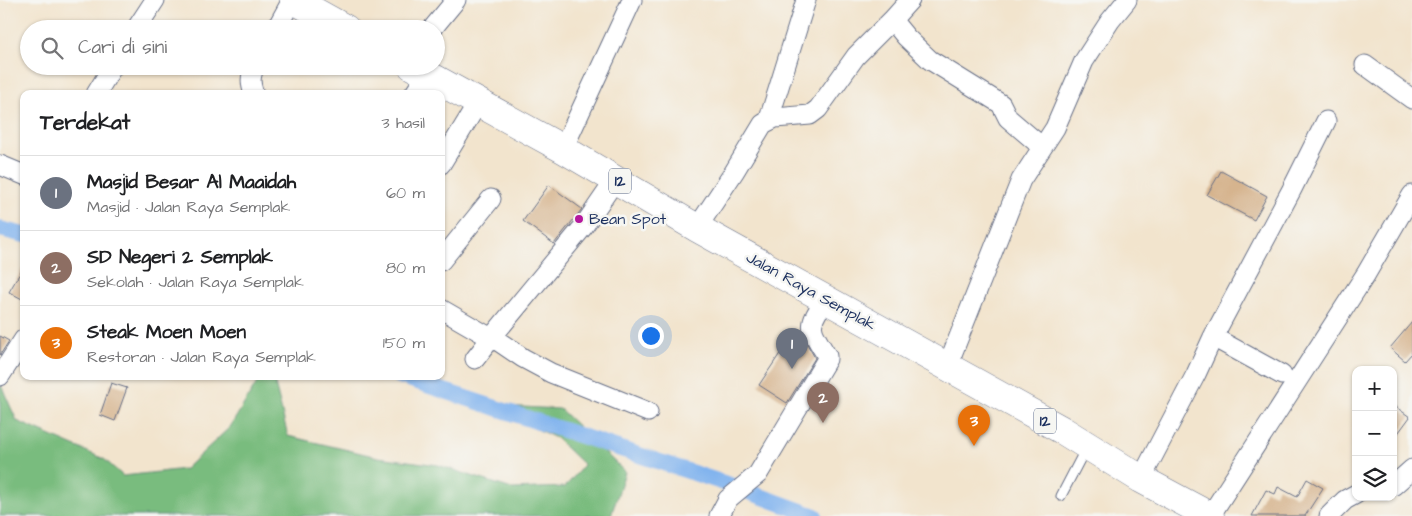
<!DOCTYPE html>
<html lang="id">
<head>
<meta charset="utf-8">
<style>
	body { margin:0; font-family:"Architects Daughter",sans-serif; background:#f2f2f2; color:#202124 }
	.controls { position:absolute; right:15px; bottom:15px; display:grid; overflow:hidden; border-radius:10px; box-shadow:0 1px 4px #0004 }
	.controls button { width:45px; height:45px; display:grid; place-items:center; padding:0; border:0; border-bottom:1px solid #e0e0e0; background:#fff; color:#202124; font:25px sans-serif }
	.you { position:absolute; left:650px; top:335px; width:18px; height:18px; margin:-12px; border:4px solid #fff; border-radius:50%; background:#1a73e8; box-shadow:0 0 0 8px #1a73e833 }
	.badge { display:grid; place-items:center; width:32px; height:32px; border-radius:50%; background:#b5179e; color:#fff; font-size:16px; font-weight:700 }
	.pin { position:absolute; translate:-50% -41px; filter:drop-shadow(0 1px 2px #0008) }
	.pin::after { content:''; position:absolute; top:26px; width:18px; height:15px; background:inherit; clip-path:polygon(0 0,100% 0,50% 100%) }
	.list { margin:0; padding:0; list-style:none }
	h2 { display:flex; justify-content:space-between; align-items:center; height:65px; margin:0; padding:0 20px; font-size:21px }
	h2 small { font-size:16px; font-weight:400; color:#757577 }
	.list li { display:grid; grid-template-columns:32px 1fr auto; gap:15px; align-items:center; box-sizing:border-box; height:75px; padding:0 20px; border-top:1px solid #e0e0e0 }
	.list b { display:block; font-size:19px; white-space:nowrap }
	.list p { margin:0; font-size:16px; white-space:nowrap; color:#757577 }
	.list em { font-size:16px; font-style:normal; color:#757577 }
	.icon { flex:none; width:28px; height:28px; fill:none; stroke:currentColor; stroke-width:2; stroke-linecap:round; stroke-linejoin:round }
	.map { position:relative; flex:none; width:1412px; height:516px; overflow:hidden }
	.search { position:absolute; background:#fff; box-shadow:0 1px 4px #0004; left:20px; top:20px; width:425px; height:55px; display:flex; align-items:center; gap:12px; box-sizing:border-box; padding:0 18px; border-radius:28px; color:#757577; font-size:19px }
	.panel { position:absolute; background:#fff; box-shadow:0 1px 4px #0004; left:20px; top:90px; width:425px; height:290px; border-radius:10px }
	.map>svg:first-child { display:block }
	.forest { fill:#79bc7e; stroke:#4a766e }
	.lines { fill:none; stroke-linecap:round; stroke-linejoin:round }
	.canal { stroke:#82b4ee; stroke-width:16 }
	.building { fill:#d6b48e }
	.service-casing { stroke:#666e85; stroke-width:11 }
	.minor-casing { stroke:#666e85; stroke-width:21 }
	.primary-casing { stroke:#666e85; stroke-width:29 }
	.service { stroke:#fff; stroke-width:9 }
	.minor { stroke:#fff; stroke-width:19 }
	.primary { stroke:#fff; stroke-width:28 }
	.poi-dot { fill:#b5179e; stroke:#f6f6f2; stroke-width:2 }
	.labels { text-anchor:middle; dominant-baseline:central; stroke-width:5; stroke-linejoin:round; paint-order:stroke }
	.shield { fill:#f6f6f2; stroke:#5d6b8a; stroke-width:1 }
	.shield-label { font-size:15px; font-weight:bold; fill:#1b2f5e }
	.poi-label { font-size:16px; fill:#1b2f5e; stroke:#f6f6f2; text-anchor:start }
	.street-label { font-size:16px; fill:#1b2f5e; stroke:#f6f6f2 }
</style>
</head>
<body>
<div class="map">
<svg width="1412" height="516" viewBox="0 0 1412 516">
	<rect width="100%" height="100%" fill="#f6f6f2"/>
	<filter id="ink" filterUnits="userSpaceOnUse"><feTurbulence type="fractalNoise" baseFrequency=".02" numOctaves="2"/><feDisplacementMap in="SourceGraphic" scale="10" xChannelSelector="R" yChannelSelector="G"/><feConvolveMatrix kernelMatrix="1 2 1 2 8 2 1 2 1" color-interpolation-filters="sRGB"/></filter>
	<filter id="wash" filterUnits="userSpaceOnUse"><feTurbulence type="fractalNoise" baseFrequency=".0096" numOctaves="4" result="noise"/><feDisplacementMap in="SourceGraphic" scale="20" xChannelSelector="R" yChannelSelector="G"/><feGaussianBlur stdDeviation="1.12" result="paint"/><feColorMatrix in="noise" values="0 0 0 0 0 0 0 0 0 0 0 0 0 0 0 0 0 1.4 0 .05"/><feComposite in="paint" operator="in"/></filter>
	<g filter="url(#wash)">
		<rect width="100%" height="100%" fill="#f2e4cd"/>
		<path class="forest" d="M261,376H273L288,436L378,457L438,465L512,489L565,487L584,465L556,438L485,405L560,409L625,472L611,516H0V383L17,421L104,459L123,476L185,469L230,427Z"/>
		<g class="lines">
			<path class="canal" d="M0,229L24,235
				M399,376L727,484L815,516"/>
		</g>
		<g id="blocks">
			<path class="building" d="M1221,171L1267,196L1254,220L1207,195Z
				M549,185L582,209L554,244L523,221Z
				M24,266V300L9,292Z
				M1412,322V353L1405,361L1390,348Z
				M793,334L806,342L815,358L787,403L759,385Z
				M0,336L9,341L0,355Z
				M111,383L127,388L115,421L100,415Z
				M1393,405L1410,417L1393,440Z
				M1307,479L1323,488L1305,516H1252L1266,490L1275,494L1278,487L1297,497Z"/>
		</g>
	</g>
	<g filter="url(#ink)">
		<use href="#blocks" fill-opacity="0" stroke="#666e85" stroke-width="1"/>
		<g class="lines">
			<defs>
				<path id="service" d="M1061,496L1086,448"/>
				<path id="minor" d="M892,20L906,37L930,60L1001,104L1008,118L1042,147
					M136,29L155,0
					M276,29L292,0
					M432,29L456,0
					M1365,65L1412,99
					M96,94L113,66
					M254,94C250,83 250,77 255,66
					M414,94L427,75
					M769,119L806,0
					M563,149L632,0
					M441,164L478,103
					M0,165L24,175
					M697,228L734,172L763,124L775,118L810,115L818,109L856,56L892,20L910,0
					M441,261L491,199
					M441,309L491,338
					M492,337L523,358L551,373L648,412
					M1213,337L1282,375
					M475,359L492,337L583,227L616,179
					M947,367L1021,180L1055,128L1084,61L1110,21L1127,0
					M0,376L24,339
					M1141,479L1196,374L1213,337L1292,189L1326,121
					M1393,486L1412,469
					M719,516L728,499L758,474L827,359V356C810,328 806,328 825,300
					M1210,516L1366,274L1412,195
					M1329,516L1345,500L1356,494"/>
				<path id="primary" d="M294,0L346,29
					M412,66L563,149L697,228L1062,430L1141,479L1210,516"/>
			</defs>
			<use href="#service" class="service-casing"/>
			<use href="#minor" class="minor-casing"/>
			<use href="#primary" class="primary-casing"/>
			<use href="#service" class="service"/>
			<use href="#minor" class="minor"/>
			<use href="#primary" class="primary"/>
		</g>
	</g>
	<circle class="poi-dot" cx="579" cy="219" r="5"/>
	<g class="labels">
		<g class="shield">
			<rect x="609" y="168.5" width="22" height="25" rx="4"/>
			<rect x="1034" y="408.5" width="22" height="25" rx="4"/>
		</g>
		<g class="shield-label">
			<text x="620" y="181">12</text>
			<text x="1045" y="421">12</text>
		</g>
		<g class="poi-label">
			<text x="589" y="219">Bean Spot</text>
		</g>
		<g class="street-label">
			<text transform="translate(811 291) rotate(29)">Jalan Raya Semplak</text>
		</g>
	</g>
</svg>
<div class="controls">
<button>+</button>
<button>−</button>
<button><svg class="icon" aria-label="layers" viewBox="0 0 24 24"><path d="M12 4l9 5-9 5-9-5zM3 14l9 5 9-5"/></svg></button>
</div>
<div class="you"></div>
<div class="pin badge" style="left:792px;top:369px;background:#6b7280">1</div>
<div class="pin badge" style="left:823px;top:423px;background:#8d6e63">2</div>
<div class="pin badge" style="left:974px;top:446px;background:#e8710a">3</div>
<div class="search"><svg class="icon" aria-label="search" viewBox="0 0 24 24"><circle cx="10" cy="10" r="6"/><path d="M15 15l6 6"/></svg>Cari di sini</div>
<section class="panel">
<h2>Terdekat<small>3 hasil</small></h2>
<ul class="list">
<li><span class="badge" style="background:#6b7280">1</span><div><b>Masjid Besar Al Maaidah</b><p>Masjid · Jalan Raya Semplak</p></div><em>60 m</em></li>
<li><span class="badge" style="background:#8d6e63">2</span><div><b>SD Negeri 2 Semplak</b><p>Sekolah · Jalan Raya Semplak</p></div><em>80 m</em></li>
<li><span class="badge" style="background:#e8710a">3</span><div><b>Steak Moen Moen</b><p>Restoran · Jalan Raya Semplak</p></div><em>150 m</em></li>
</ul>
</section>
</div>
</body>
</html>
